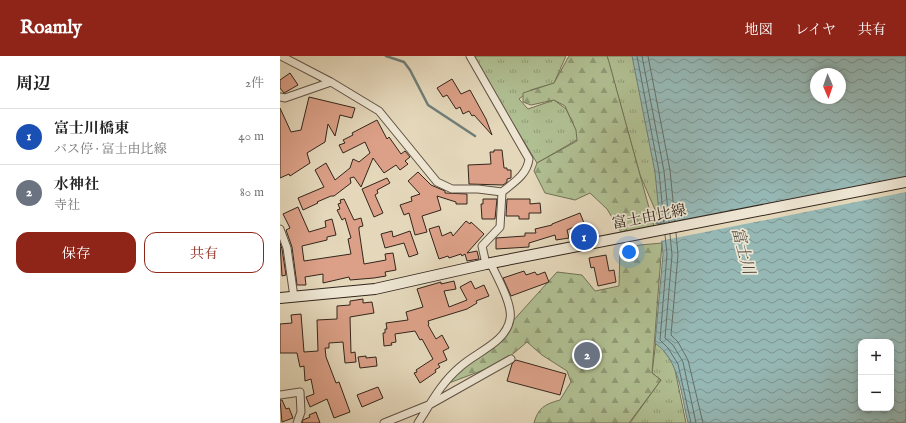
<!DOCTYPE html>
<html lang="ja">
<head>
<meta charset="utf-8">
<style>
	body { margin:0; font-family:"IM FELL English","Noto Serif JP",serif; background:#f6f6f6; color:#222 }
	.controls { position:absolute; right:12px; bottom:12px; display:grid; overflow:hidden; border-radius:8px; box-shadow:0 2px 6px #0003 }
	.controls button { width:36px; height:36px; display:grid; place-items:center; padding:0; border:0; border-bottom:1px solid #e0e0e0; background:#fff; color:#222; font:20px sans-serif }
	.compass { position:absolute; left:530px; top:12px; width:36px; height:36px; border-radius:50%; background:#fff; box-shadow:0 2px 6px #0003; rotate:178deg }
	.you { position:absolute; left:349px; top:196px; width:14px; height:14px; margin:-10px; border:3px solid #fff; border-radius:50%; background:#1a73e8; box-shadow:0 0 0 6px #1a73e833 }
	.badge { display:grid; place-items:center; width:26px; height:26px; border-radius:50%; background:#8f2418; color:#fff; font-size:13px; font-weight:700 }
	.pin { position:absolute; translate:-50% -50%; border:2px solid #fff; box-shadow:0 1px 4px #0006 }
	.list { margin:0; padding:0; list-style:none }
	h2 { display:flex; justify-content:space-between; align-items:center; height:52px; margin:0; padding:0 16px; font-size:17px }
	h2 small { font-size:13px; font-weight:400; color:#767676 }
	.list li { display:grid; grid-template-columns:26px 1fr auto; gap:12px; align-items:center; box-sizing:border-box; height:56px; padding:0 16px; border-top:1px solid #e0e0e0 }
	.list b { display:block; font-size:15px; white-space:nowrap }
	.list p { margin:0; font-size:13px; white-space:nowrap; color:#767676 }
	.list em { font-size:13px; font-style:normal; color:#767676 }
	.actions { display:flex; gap:8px; padding:12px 16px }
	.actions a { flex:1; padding:9px 0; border:1px solid #8f2418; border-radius:12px; text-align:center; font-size:14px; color:#8f2418 }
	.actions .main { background:#8f2418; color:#fff }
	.map { position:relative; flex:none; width:626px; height:367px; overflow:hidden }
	header { display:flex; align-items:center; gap:24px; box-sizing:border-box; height:56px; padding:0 20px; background:#8f2418; color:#fff }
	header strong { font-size:19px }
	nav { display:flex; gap:22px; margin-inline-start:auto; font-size:14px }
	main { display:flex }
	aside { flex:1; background:#fff }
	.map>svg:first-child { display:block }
	.grass { fill:url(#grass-tufts); stroke:#727257 }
	.forest { fill:url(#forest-firs); stroke:#727257 }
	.water { fill:url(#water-waves); stroke:#6f7e78; fill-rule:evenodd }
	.pier { fill:#e4d7ba }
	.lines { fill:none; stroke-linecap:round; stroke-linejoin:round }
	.shore { stroke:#656f68; stroke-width:1 }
	.stream { stroke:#6f7e78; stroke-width:2.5 }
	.building { fill:#dba087; stroke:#34261c }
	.minor-casing { stroke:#605244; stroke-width:9 }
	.secondary-casing { stroke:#34261c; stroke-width:12 }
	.minor { stroke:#ede5d2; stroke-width:7 }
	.secondary { stroke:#ede5d2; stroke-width:10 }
	.labels { text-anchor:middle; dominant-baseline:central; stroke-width:3.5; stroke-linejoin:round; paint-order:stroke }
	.street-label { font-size:15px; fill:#34261c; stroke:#ede5d2 }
	.water-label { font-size:16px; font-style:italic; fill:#4c4a42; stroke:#ede5d2 }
</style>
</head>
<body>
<header>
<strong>Roamly</strong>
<nav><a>地図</a><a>レイヤ</a><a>共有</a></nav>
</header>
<main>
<aside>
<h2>周辺<small>2件</small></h2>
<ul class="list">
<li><span class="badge" style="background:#1a4fb4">1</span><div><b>富士川橋東</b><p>バス停 · 富士由比線</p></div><em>40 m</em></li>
<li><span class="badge" style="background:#6b7280">2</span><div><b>水神社</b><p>寺社</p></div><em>80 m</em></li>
</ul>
<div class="actions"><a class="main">保存</a><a>共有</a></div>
</aside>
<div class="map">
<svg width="626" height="367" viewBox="0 0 626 367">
	<defs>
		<pattern id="grass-tufts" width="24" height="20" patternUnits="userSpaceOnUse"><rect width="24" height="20" fill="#b0bf92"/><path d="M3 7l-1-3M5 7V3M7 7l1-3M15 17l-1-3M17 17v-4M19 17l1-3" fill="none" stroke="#909b76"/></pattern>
		<pattern id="forest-firs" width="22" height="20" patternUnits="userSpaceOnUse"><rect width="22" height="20" fill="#b0bf92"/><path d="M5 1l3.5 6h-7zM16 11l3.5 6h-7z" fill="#909b76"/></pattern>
		<pattern id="water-waves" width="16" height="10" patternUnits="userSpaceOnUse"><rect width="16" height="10" fill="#96b8b5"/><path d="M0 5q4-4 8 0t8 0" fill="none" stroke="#7b9592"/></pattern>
	</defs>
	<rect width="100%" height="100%" fill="#e4d7ba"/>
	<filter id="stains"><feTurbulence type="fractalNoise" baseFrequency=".005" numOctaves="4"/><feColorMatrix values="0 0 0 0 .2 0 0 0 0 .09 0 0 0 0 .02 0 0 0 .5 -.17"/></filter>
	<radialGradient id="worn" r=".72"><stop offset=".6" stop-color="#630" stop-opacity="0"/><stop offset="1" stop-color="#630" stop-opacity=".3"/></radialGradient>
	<path class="grass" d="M192,0H286L274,27L251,34L239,43L248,53L274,44L286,53L300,82L257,107Z
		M327,0H368L380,165L360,119Z
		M376,284L394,309L406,367H350L381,324L372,317Z"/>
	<path class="forest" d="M289,0H327L329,6L374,170L341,176L327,153L310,137L295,144L265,137L254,115L257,107L297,85L296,74L285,50L274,44L251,49L243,46V37L274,27Z
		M382,187L372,317L381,324L349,367H254C258,352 265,348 280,344L291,326L287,315L262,299L247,286L222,307L169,327L196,299L232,266L277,216L302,219L315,235L339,230L340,194L360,189Z"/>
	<path class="water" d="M352,0H626V367H408C401,339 400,305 375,287L383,198L375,116ZM536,18H560V42H536ZM581,286H611V352H581Z"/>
	<path class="pier" d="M626,120V136L380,185L378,169Z"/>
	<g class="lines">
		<path class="shore" d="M357,0L379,116L384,167
			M362,0L384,115L389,166
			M368,0L390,114L395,165
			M396,177L398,199L391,279L398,286L408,304L423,367
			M390,178L392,199L385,282L393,289L403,306L416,367
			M385,179L387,198L380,284L388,292L398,308L411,367"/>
		<path class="stream" d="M106,0L124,6L130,14L148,49L195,80
			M375,166L383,169"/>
	</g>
	<path class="building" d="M10,17L18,29L4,37L0,32V24Z
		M172,23L181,38L190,34L206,63L212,79L194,59L192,60L189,55L183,58L180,51L176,53L167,39L163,41L157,32Z
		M29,41L75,52L72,62L60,59L55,80L48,68L45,86L27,97L30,107L10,120L9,118L0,122V52L11,76L21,74Z
		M97,64L107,83L109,81L121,98L125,95L130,101L125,105L128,108L120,114L116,109L104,117L93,102L81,131L74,121L70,122L71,127L54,140H51L37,146L38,147L23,154L18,142L44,131L35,114L46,107L55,124L70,112L73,103L79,106L90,97L85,86L63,97L59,89L65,87L63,84L73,79L72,77Z
		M214,94H222L224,112H227V114H231V122L227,123V126L223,129L189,128L188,109L211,108L210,96H214Z
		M138,116L151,129L165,135V137L187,138V148H176V146L157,140L161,154L142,160L147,176L135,179L129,157L124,159L120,149L132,145L131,141L140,138L128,125Z
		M107,122L110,127L97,134L98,137L95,139L103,157L94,161L82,133Z
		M64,143L74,164L81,162L83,170L79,171V174L84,208L106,204L105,198L113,197L116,214L105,216L106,220L94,222L70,224L69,221L43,227V218L25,221L26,229H17L12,191L6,174L10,172L3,158L18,151L29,176L46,171L45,165L52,163L56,179L47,181V184L22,190L24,205L71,198L68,183L71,182L65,162L62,164L57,154L60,153L58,148L61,147L60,144Z
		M203,143H217L215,163H202L201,148H203Z
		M227,143H250V148L260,147L261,157H249V163H239V160H226Z
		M300,157L304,167L287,174L289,182L276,184L275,179L249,187V191L216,193V182L245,180V177H256L255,173L272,169V168Z
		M186,165L190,168L191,166L204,178L187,197L197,195L199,203L187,205L185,198L182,200L181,198L169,202L168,200L159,203L149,173L159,170L162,180L171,176L173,180Z
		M112,175L113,181L130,175L138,198L129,201L124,187L105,192L101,178Z
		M0,187L2,193L6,219L2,220Z
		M326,199L329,215L334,214L336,226L318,230L314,211L311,212L309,202Z
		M244,215L246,219L255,216L257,219L265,216L269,226L231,240L223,222Z
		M174,225L176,233L164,235L169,251L187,244L180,231L191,225L195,233L204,229L209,240L196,245L197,247L187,253L148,265L149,268L148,269L156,283L162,279L169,292L163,295L167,304L158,308L160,311L155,314L156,316L140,327L134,317L137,316L136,314L153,303L142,283L140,284L135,275L115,278L116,286L111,287L112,289L104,290L103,277H105V273H107L106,267L128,264L126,256L143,251L137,233L161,226V228Z
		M83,243V247L92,246L94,257L70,261L71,297L75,296L76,306L65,307L63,286L49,287V292H45L46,301L56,327L59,326L70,356L54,362L47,343L30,351L26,341L34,338L31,323L25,325L24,310L20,311L17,297H0V268L12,267L11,259L21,258L24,296L38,295L37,264L57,263V250L70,249V245Z
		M310,285L313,300L311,301L313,308L306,310L304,304H301L298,290L302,289L301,287Z
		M86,300V302L96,301L97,310L80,312L78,301Z
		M236,304L286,318L280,339L227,325L232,308Z
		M98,331L103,342L82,351L77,339Z
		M0,344H2L6,353L9,352L13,362L2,366Z
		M36,356L40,367H22L23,364L30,361L29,359Z"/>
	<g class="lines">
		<defs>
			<path id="minor" d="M1,0L51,26L99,55L157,126L172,133H198L222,136C233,127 247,119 249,103L190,0
				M0,41L5,42L51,26
				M0,173L7,192L14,241
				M206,208L202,190L220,171L222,136
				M0,339L20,336L21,356L17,367
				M104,367L151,348L231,303
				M138,367C151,347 161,327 180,311C196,296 226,287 230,263C233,249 217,221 211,208"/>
			<path id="secondary" d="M0,242L95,233L206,208L626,126"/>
		</defs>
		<use href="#minor" class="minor-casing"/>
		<use href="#secondary" class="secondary-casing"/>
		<use href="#minor" class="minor"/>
		<use href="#secondary" class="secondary"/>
	</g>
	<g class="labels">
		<g class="street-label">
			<text transform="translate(369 161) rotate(-11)">富士由比線</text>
		</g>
		<g class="water-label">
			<text transform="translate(462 195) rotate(75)">富士川</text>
		</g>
	</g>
	<rect width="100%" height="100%" filter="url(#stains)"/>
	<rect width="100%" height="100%" fill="url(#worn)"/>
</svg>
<div class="controls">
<button>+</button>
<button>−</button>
</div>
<svg class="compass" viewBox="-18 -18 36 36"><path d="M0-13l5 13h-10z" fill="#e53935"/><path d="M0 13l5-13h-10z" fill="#767676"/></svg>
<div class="you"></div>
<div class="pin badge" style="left:304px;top:181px;background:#1a4fb4">1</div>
<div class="pin badge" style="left:307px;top:299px;background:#6b7280">2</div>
</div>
</main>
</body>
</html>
